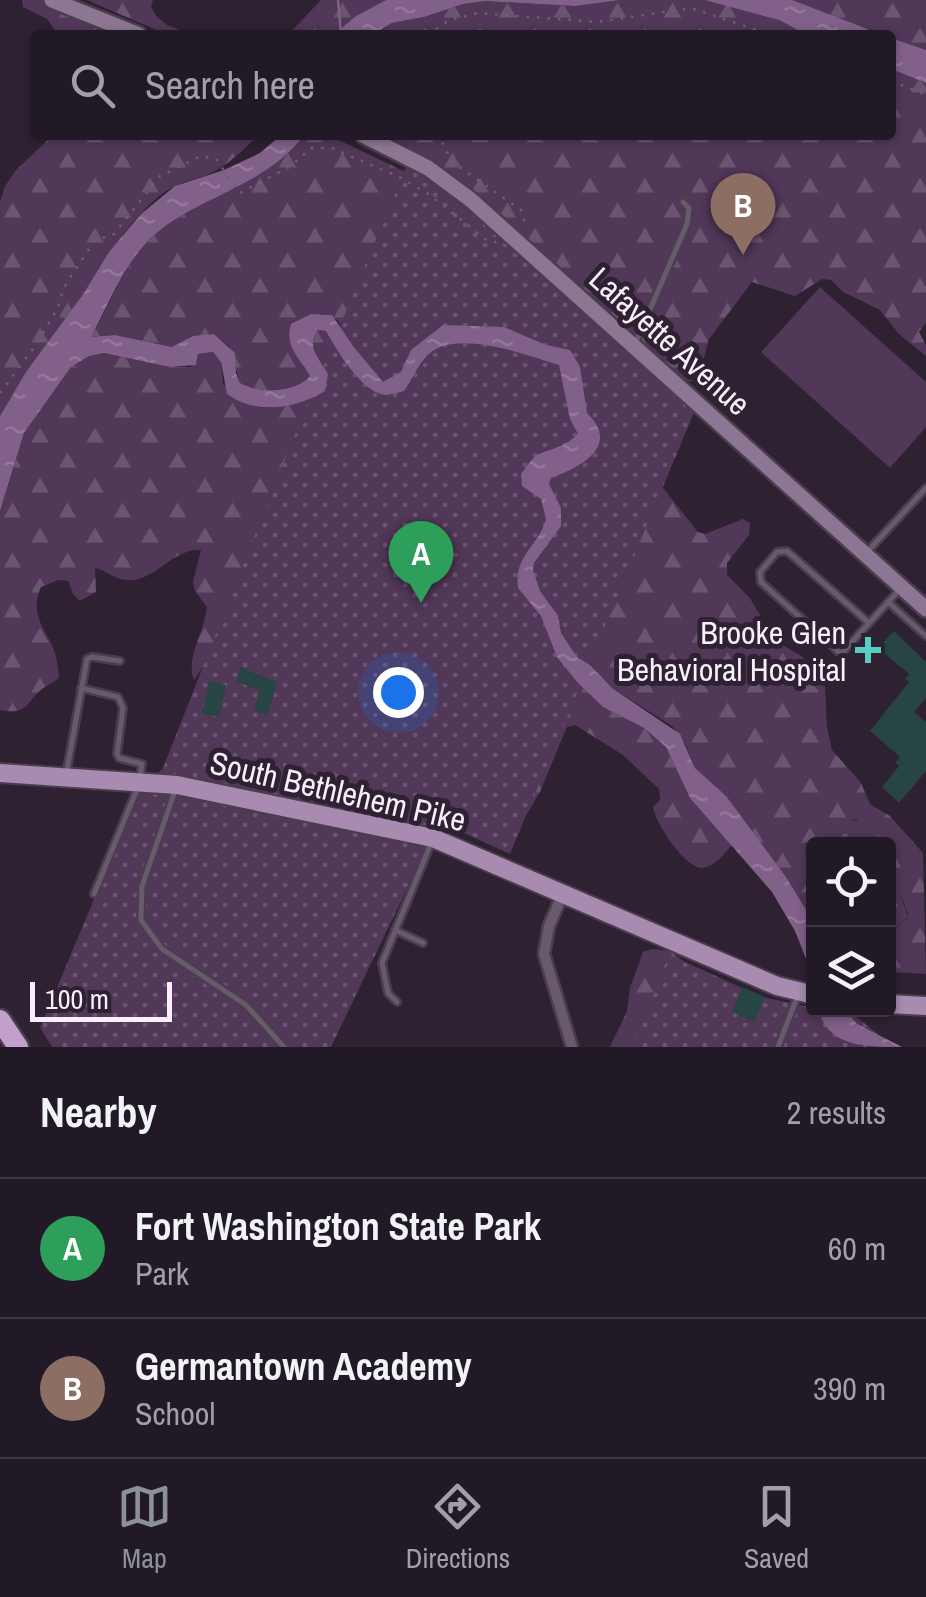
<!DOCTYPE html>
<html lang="en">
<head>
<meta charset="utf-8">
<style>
	body { margin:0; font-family:"Archivo Narrow",sans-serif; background:#2a222e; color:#f1f3f6 }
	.controls { position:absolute; right:30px; bottom:30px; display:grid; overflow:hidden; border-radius:10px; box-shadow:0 2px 8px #0004 }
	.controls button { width:90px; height:90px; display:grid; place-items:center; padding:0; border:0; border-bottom:2px solid #3f3843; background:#221926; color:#f1f3f6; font:50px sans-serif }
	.scale { position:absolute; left:30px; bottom:25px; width:142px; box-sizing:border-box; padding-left:10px; border:5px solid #f8effa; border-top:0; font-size:28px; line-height:35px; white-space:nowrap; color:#f8effa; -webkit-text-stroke:8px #2e2132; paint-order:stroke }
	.you { position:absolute; left:398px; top:692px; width:35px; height:35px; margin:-25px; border:8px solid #fff; border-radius:50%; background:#1a73e8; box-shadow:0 0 0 15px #1a73e833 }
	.badge { display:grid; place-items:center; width:65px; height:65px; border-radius:50%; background:#8c9099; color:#fff; font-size:32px; font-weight:700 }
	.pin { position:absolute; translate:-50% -82px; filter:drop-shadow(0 2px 5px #0008) }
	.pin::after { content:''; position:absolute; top:52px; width:35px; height:30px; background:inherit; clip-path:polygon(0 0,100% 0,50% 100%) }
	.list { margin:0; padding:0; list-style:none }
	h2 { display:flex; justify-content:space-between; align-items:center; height:130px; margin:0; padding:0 40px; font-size:42px }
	h2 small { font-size:32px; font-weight:400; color:#a2a0a7 }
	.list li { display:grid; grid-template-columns:65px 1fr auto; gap:30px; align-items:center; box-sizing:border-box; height:140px; padding:0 40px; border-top:2px solid #3f3843 }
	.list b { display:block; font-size:38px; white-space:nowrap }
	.list p { margin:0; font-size:32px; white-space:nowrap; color:#a2a0a7 }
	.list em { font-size:32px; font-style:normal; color:#a2a0a7 }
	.icon { flex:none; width:55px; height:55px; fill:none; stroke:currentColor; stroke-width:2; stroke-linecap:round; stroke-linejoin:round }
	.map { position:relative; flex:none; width:926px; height:1047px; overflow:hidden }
	.search { position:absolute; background:#221926; box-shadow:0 2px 8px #0004; left:30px; right:30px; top:30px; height:110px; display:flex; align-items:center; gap:25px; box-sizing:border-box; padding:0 35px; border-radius:10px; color:#a2a0a7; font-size:38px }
	.sheet { height:410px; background:#221926 }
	nav { display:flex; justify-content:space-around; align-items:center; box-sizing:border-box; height:140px; border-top:2px solid #3f3843; background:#221926; font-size:28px; color:#a2a0a7 }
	nav a { display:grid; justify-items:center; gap:5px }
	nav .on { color:#8c9099 }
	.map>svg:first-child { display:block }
	.grass { fill:#513758 }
	.forest { fill:url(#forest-firs) }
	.wetland { fill:url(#wetland-marsh) }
	.park { fill:url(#park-dots) }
	.water { fill:url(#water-ripples) }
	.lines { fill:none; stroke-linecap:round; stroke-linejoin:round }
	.stream { stroke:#816089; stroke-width:2.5 }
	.building { fill:#274542 }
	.service-casing { stroke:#4a3e4e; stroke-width:10 }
	.minor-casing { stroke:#4a3e4e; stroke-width:15 }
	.secondary-casing { stroke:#4a3e4e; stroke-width:20 }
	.primary-casing { stroke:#4a3e4e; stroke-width:22 }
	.motorway-casing { stroke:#4a3e4e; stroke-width:25 }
	.path { stroke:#6c606f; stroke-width:2.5; stroke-dasharray:2.5 8; stroke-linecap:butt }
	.service { stroke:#68596c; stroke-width:5 }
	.minor { stroke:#68596c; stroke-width:10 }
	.secondary { stroke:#8d7693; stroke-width:15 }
	.primary { stroke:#a98bb1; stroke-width:18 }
	.motorway { stroke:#c39fcc; stroke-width:20 }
	.poi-dot { fill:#56cec4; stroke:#2e2132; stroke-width:4 }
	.labels { text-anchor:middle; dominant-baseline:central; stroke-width:10; stroke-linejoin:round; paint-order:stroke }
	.street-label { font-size:32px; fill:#f8effa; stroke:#2e2132 }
	.poi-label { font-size:32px; fill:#f8effa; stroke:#2e2132; text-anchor:end }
</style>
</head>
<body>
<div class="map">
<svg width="926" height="1047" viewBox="0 0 926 1047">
	<defs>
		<pattern id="forest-firs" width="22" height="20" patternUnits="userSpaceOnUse" patternTransform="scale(2.5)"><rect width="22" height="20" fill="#513758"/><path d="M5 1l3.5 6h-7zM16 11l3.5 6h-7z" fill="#6b5471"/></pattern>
		<pattern id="wetland-marsh" width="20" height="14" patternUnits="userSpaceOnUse" patternTransform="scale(2.5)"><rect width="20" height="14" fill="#513758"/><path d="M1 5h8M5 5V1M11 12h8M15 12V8" fill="none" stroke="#6b5471"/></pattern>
		<pattern id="park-dots" width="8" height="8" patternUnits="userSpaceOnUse" patternTransform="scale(2.5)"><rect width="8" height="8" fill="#513758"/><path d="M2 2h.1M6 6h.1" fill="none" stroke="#6b5471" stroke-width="1.8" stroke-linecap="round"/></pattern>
		<pattern id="water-ripples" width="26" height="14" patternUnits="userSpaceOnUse" patternTransform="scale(2.5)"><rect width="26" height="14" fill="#816089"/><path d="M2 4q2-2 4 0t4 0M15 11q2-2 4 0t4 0" fill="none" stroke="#94779b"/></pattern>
	</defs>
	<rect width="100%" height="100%" fill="#2e2132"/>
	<path class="grass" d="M820,287L926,382V427L890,468L761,352Z"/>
	<path class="forest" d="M22,0H43L119,35H58L47,19L23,7Z
		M87,0H153L151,6L156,16L167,25L192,35H168Z
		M321,0H386L356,16L333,35H288Z
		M620,0H715L779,20L807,35H371L392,23L424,17L463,4L485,1L575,6Z
		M792,0H926V50L891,38V35L840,21Z
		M891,69L926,83V323L919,332L926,345V356L899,334L880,310L843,292L831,280L822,279L795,296L752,282L709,339L698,379L688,382L458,179L404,144L382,135H891Z
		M53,135H258C243,150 230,164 211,173C194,181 177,182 162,194C126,222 107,260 82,296C53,336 24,373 0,416V202L5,186L16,170Z
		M304,135H328L416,177L698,532L705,534L743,519L750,523L749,535L727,563V575L749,597L777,642L803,657L819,677L825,686L827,728L832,750L861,783L870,804L890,816L923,853L926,974L889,972V932L908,918V914L891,871L888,844H883L874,825L861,818L853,820L837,844H814L813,921L786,877L732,805L695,768L686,745L672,726L612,688L590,665L577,657L337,320L321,313L303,366L311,375C295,393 260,394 240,383L230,347L214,334L172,347L115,335L91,337C108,309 119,276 140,250C182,198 264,191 304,135Z
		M318,330L326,331L578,683L603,707L644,728L666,747L690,798L733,844C725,853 714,868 701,868C684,867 655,822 653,807L660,800L659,789L623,755L575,725L567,727L540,792L518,829L206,662L194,680C185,658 205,631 207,607L195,591L193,582L201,550C172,548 154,583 126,580C114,579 106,570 95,568L96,592L80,601L73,594L68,581L58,580L41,587C31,610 40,623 51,643C56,653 58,666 59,677C56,682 50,683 45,687C25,700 31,716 0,710V511L24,433L71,367L89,356L104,353L170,367H190L197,362L198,354L213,352L221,362L223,384C261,420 272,407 317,396L324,366C314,355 308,344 318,330Z
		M652,949L671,951L688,965L772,1047H610L627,1011L630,988L643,952Z"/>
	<path class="wetland" d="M861,818L874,825L883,844H837L851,822Z
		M888,860L908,917L889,932H888Z"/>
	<path class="park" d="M407,165L431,175L695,410L510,854L444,824L427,847L331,1047H52L40,1028L139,792L163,768L290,446Z
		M670,955L762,997L857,1017L893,1047H632Z"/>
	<path class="water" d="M386,0H620L575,6L485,1L463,4L424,17L392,23L371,35H333L356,16Z
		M705,0H792L883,35H807L779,20Z
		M891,38L926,50V83L891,69Z
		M281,135H304C264,191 181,199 141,249C119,275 107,308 91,337L115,335L172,347L193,336L214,334L235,353L236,373L240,383C260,394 295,393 310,376C301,359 284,348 291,324L311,314L332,315L353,346L383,382L401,372L411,350L443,325L504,327L546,345L570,350L580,367L587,413C621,446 581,467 551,478L549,484L561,508V526L534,563L533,570L540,591L558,616L561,633L577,657L590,665L612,688L680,734L695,768L726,796L786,877L813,921V976L795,931L772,892L690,798L666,747L644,728L603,707L578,683L557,657L541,616L518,588C514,554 538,548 546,519L541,499L522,486L521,474C526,468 532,457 539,454C556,447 563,448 578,434L570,419L559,365C528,356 459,329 430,353C418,363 413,379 404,391C398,392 393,394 387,395C363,395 336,349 326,331L318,330C305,347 320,359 328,374L325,391C295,409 256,415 227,394L221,362L213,352L198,354L196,365L170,367L104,353L89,356L71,367L24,433L0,511V416L26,372L84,293L109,252L141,214L175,186L224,170L260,153Z
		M819,1010H845L857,1024L902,1047C867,1047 827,1047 819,1010Z"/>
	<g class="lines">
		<path class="stream" d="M338,0L341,35"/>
	</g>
	<path class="building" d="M894,631L926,662V698L914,712L926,722V771L899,803L882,787L899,766L895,763L900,757L870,731L909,682L905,679L909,674L878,648Z
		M240,667L277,682L268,715L254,711L260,690L236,682Z
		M209,681L226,685L219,717L202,713Z
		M742,987L765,997L754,1022L732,1012Z"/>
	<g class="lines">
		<defs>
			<path id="service" d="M635,344L687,224L689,208L683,202
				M867,552L926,488
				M888,602L926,636
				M869,623L787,551L777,552L760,572L761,582L841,654L900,589
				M81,688L118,697L123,708L117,754L119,758L142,764L140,776
				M66,775L87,659L92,657L120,661
				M176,788L142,886L141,920L162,949L246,1005L284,1047
				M94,894L138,787
				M395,930L423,943
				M397,1002L388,993L382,963L432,841
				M778,1047L798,995"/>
			<path id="minor" d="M563,893L549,926L544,954L572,1047"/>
			<path id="secondary" d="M52,0L139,35
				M363,135L428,168L471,200L926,609"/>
			<path id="primary" d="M0,773L177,785L433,838L777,986L814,995
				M888,1004L926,1006"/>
			<path id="motorway" d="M0,1020L18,1047"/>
		</defs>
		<use href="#service" class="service-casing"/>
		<use href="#minor" class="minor-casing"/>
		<use href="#secondary" class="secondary-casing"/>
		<use href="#primary" class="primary-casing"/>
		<use href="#motorway" class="motorway-casing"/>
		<path class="path" d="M427,35L450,20L478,13L597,22L691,8L772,35
			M891,81L926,95
			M414,135L423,139L440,138L452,162L521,210L524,221L520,228
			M0,393L35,346L58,308L63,289L94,241L114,234L160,176L201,156L216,159L240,193L291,166L311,148H332L399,177L430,195L485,239L496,242"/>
		<use href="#service" class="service"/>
		<use href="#minor" class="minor"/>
		<use href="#secondary" class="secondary"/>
		<use href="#primary" class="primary"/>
		<use href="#motorway" class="motorway"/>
	</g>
	<path class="poi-dot" d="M863 635h10v10h10v10h-10v10h-10v-10h-10v-10h10z"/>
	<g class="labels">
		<g class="street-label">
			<text transform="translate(670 341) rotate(42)">Lafayette Avenue</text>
			<text transform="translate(338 791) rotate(13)">South Bethlehem Pike</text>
		</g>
		<g class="poi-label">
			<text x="846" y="632">Brooke Glen<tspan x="846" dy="37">Behavioral Hospital</tspan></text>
		</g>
	</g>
</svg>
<div class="controls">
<button><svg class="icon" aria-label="locate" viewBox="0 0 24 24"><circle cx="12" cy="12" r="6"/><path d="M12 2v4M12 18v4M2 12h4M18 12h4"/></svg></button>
<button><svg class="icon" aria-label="layers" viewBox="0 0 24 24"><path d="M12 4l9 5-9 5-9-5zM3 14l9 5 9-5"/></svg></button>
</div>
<div class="scale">100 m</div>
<div class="you"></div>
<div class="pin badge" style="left:421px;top:603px;background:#2e9e5b">A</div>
<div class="pin badge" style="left:743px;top:255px;background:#8d6e63">B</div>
<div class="search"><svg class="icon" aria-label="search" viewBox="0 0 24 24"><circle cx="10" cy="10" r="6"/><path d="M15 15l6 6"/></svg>Search here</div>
</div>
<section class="sheet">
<h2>Nearby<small>2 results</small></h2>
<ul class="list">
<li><span class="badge" style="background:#2e9e5b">A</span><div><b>Fort Washington State Park</b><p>Park</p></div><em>60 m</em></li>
<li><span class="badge" style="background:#8d6e63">B</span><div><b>Germantown Academy</b><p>School</p></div><em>390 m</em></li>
</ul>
</section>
<nav>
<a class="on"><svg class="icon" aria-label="map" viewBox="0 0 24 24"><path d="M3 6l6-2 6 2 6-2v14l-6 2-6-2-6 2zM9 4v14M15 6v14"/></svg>Map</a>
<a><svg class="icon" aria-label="directions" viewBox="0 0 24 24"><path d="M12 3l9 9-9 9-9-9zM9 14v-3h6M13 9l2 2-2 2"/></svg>Directions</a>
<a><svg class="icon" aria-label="saved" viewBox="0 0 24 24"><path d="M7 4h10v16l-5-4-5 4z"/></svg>Saved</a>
</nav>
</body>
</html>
